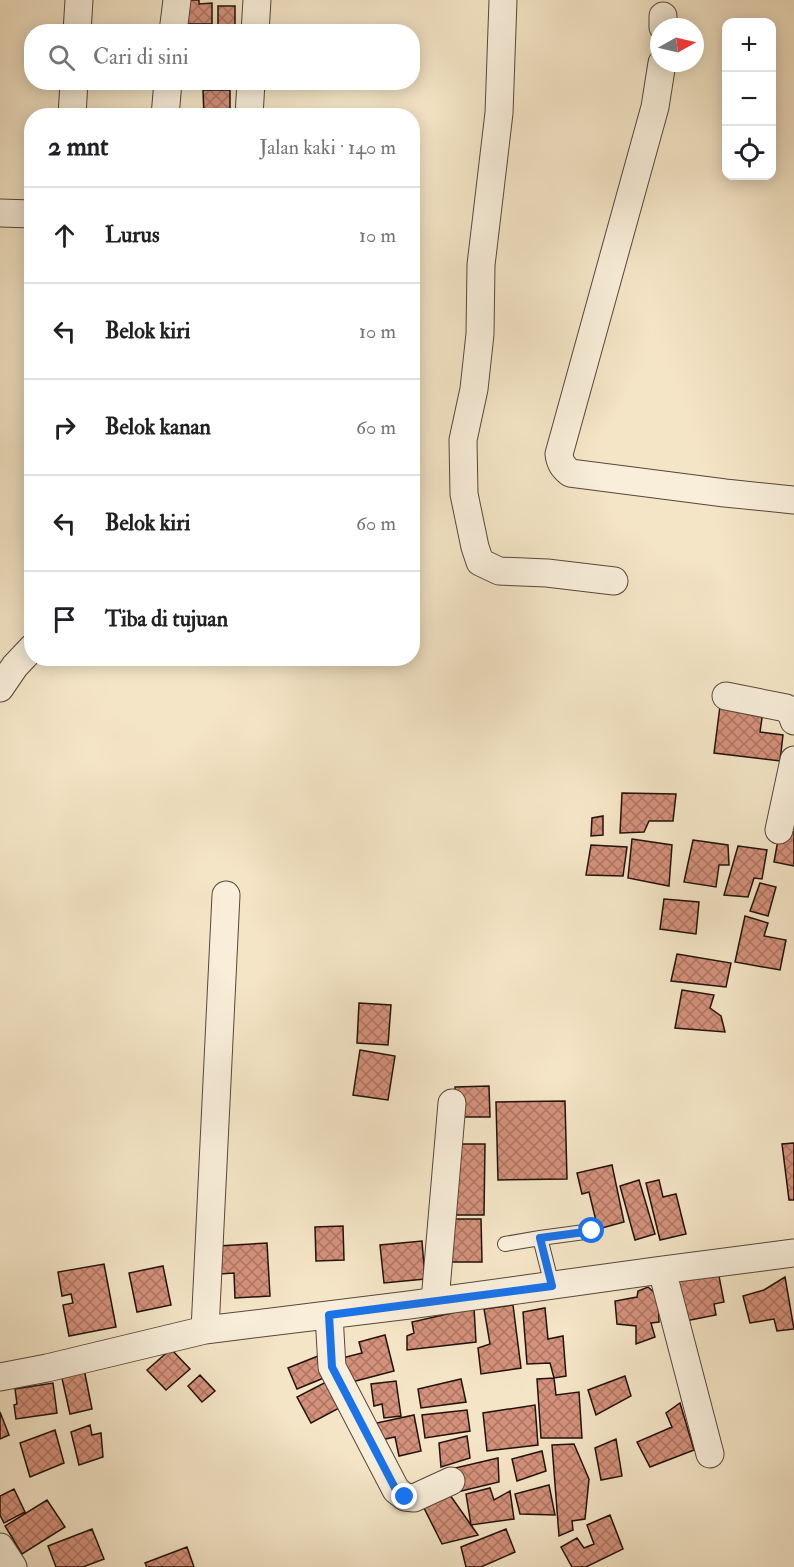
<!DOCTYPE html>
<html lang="id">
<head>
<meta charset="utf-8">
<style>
	body { margin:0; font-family:"IM FELL Double Pica",serif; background:#f2f2f2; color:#202124 }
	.controls { position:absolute; right:18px; top:18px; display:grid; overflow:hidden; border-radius:12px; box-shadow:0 3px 15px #0003 }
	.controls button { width:54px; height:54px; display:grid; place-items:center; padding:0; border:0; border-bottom:2px solid #e0e0e0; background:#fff; color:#202124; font:30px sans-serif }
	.compass { position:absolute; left:650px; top:18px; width:54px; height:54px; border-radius:50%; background:#fff; box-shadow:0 3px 15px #0003; rotate:82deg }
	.stop { position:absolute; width:18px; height:18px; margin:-14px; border:4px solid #1a73e8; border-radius:50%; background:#fff }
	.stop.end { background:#1a73e8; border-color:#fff; box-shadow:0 2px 6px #0008 }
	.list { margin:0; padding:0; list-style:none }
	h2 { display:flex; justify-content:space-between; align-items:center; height:78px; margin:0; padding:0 24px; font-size:26px }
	h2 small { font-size:20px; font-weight:400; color:#757577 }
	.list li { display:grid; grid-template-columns:39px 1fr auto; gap:18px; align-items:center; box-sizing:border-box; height:96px; padding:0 24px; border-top:2px solid #e0e0e0 }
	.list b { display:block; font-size:22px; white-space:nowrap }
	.list em { font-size:20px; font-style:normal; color:#757577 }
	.icon { flex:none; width:33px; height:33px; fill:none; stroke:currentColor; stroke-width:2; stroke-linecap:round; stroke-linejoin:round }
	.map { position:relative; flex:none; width:794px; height:1567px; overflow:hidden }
	.search { position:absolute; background:#fff; box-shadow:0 3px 15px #0003; left:24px; top:24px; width:396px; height:66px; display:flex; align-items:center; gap:15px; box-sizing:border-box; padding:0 21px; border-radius:24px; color:#757577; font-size:22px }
	.panel { position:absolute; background:#fff; box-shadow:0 3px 15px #0003; left:24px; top:108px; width:396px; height:558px; border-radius:24px }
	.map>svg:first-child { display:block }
	.building { fill:url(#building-cross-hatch); stroke:#22120b; stroke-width:1.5 }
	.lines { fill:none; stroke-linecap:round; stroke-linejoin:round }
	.lane-casing { stroke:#56473a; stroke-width:16 }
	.street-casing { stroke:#56473a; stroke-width:29 }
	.lane { stroke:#f8eeda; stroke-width:14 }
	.street { stroke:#f8eeda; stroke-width:27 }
	.route { stroke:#1a73e8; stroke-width:8 }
</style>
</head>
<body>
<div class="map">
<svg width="794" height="1567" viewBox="0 0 794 1567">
	<defs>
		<pattern id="building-cross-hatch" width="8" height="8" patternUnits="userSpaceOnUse" patternTransform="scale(1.5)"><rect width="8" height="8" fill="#d4917b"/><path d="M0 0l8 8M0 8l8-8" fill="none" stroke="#ac7563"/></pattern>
	</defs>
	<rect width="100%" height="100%" fill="#f4e5c6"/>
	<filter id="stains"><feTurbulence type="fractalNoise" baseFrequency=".00333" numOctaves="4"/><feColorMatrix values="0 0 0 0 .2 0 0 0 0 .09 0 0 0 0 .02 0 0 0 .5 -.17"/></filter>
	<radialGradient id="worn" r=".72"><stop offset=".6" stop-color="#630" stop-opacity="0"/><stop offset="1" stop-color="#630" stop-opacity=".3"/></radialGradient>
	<path class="building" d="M183,0H199V4L212,3V24H183Z
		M218,6H235V32H209V30L218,31Z
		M177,27L204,28V32H177Z
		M174,82H201V89L174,88Z
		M203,90H230V116H204Z
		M720,706L763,711L760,732L783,735L780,761L714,753Z
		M622,793L676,794L673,821H649L644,832L620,833Z
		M603,816V835L591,836L592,818Z
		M780,829L794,832V866L774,862Z
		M632,839L672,845L669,886L628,878Z
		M693,840L728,845L729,865H719L716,887L684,882Z
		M591,845L627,847L623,876L586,875Z
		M738,846L767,850L762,879L754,878L748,897L724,895Z
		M760,883L776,887L768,916L750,911Z
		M664,899L699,902L696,934L660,929Z
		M745,916L768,923L764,936L786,940L780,970L735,962Z
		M677,954L731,963L726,987L671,981Z
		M682,990L714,995L710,1008L721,1016L725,1032L675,1028Z
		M359,1003L391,1005L388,1045L357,1043Z
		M360,1050L395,1056L388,1100L353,1095Z
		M489,1086L490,1117H456L455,1087Z
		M565,1101L567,1179L498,1180L496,1102Z
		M794,1143V1200H789L782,1144Z
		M454,1144H485L484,1215H453Z
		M612,1165L624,1222L598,1229L589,1192L582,1194L577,1173Z
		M639,1180L655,1234L635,1240L620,1186Z
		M659,1180L663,1197L676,1194L686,1234L660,1240L646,1183Z
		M448,1219H481L482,1262H448Z
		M343,1226L344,1260L316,1261L315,1227Z
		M422,1241L425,1279L384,1283L380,1245Z
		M267,1243L270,1296L235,1298L234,1273L220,1274L218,1246Z
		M104,1264L116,1327L69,1336L63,1305L73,1303L71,1294L62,1296L58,1272Z
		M163,1266L171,1305L137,1312L129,1273Z
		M717,1266L724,1302L714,1304L716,1315L680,1322L671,1275Z
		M785,1277L794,1329L777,1331L774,1319L750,1323L743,1296L764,1290Z
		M648,1287L658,1296L659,1322L651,1323L655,1337L636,1344V1326L617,1324L615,1301L637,1297L638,1291Z
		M513,1305L521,1368L481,1374L478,1348L490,1344L484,1309Z
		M474,1308L476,1342L407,1350V1336L414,1333L412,1322Z
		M545,1308L548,1339L563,1336L566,1376L554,1378L550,1363L527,1364L523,1312Z
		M385,1335L394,1371L348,1383L342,1358L362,1353L359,1342Z
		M171,1349L190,1369L166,1390L147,1370Z
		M323,1354L331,1375L297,1389L288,1368Z
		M84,1369L92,1409L70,1414L61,1374Z
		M200,1375L215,1391L202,1402L188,1386Z
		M625,1376L631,1396L596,1415L588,1390Z
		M554,1378L556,1395L579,1392L582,1438H541L537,1379Z
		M461,1379L466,1402L421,1408L418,1389Z
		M330,1380L343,1406L311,1423L297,1397Z
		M396,1381L401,1416L384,1418L382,1404L374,1406L371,1384Z
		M53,1383L57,1413L16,1419L14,1405L17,1404L15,1389Z
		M680,1403L694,1450L650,1467L637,1442L672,1427L666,1413Z
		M535,1405L538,1445L487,1451L483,1413Z
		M467,1410L470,1431L425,1438L422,1415Z
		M0,1412L9,1435L0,1439Z
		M414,1415L421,1451L399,1456L395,1437L376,1441L372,1424Z
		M90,1425L92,1435L101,1433L103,1457L79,1465L71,1432Z
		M55,1430L64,1463L30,1477L20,1443Z
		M467,1436L470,1458L441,1467L439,1443Z
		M616,1439L622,1476L601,1480L595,1448Z
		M574,1444L589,1479L585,1519L572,1521L573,1530L559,1536L552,1445Z
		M542,1451L546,1471L517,1481L512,1459Z
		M498,1458L499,1482L457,1492L455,1468Z
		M549,1485L555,1515L520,1514L515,1494Z
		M445,1488L471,1525L478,1535L442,1544L421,1502Z
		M490,1488L494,1500L510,1491L514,1519L471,1525L466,1494Z
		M14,1489L25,1512L4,1523L0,1515V1496Z
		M47,1500L65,1527L22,1554L5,1526Z
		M610,1515L623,1549L586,1567H572L561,1547L577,1538L584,1548L594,1544L587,1525Z
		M92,1529L104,1559L83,1567H56L48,1546Z
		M506,1529L515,1552L481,1567H466L461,1547Z
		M187,1547L194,1567H147L145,1563Z"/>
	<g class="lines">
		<defs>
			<path id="lane" d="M505,1244L540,1238
				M552,1285L540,1238L592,1231"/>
			<path id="street" d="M503,0L499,113L481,265L480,334L474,389L463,440L464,494L475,547L480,562L499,571L547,573L614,581
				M663,27V16
				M77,32L79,0
				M173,32L177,0
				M255,32L257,0
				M662,63L655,107L559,454C560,463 563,467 570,473L725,493L794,500
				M72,116L74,82
				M165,116L168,82
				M249,116L251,82
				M0,213L32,214
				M0,688L15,666L32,648
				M726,696L786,708L792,715L794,721
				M779,830L794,760
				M662,1270L710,1454
				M435,1301L452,1103
				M329,1315L332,1367L396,1490L405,1497L414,1498L451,1481
				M205,1330L226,895
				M0,1377L47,1368L205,1330L409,1305L662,1270L794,1253
				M0,1547L13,1567"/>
		</defs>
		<use href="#lane" class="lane-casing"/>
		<use href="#street" class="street-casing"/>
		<use href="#lane" class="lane"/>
		<use href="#street" class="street"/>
	</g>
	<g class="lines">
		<path class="route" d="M405,1497L396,1490L332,1367L329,1315L552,1286L540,1238L592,1231"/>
	</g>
	<rect width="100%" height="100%" filter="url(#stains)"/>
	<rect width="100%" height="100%" fill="url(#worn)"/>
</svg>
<div class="controls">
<button>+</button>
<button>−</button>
<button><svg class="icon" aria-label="locate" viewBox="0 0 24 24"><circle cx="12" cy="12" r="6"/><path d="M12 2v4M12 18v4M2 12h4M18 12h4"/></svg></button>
</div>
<svg class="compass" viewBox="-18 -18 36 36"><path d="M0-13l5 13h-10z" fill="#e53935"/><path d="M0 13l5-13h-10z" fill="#757577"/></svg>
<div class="stop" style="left:592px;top:1231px"></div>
<div class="stop end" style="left:405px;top:1497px"></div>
<div class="search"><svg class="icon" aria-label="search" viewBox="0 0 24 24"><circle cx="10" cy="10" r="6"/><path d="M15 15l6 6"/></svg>Cari di sini</div>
<section class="panel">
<h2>2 mnt<small>Jalan kaki · 140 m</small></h2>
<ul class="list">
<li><svg class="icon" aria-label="ahead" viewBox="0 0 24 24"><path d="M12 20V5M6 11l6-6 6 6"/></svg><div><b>Lurus</b></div><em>10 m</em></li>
<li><svg class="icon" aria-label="left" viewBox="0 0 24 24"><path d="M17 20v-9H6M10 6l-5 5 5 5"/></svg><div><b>Belok kiri</b></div><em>10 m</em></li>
<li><svg class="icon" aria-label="right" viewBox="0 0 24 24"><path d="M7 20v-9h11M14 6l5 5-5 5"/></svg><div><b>Belok kanan</b></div><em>60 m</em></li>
<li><svg class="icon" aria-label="left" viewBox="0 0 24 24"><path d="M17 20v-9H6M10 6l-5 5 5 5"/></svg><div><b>Belok kiri</b></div><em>60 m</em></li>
<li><svg class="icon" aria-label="arrive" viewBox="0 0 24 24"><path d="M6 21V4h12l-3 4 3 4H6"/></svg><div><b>Tiba di tujuan</b></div></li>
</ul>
</section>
</div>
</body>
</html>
